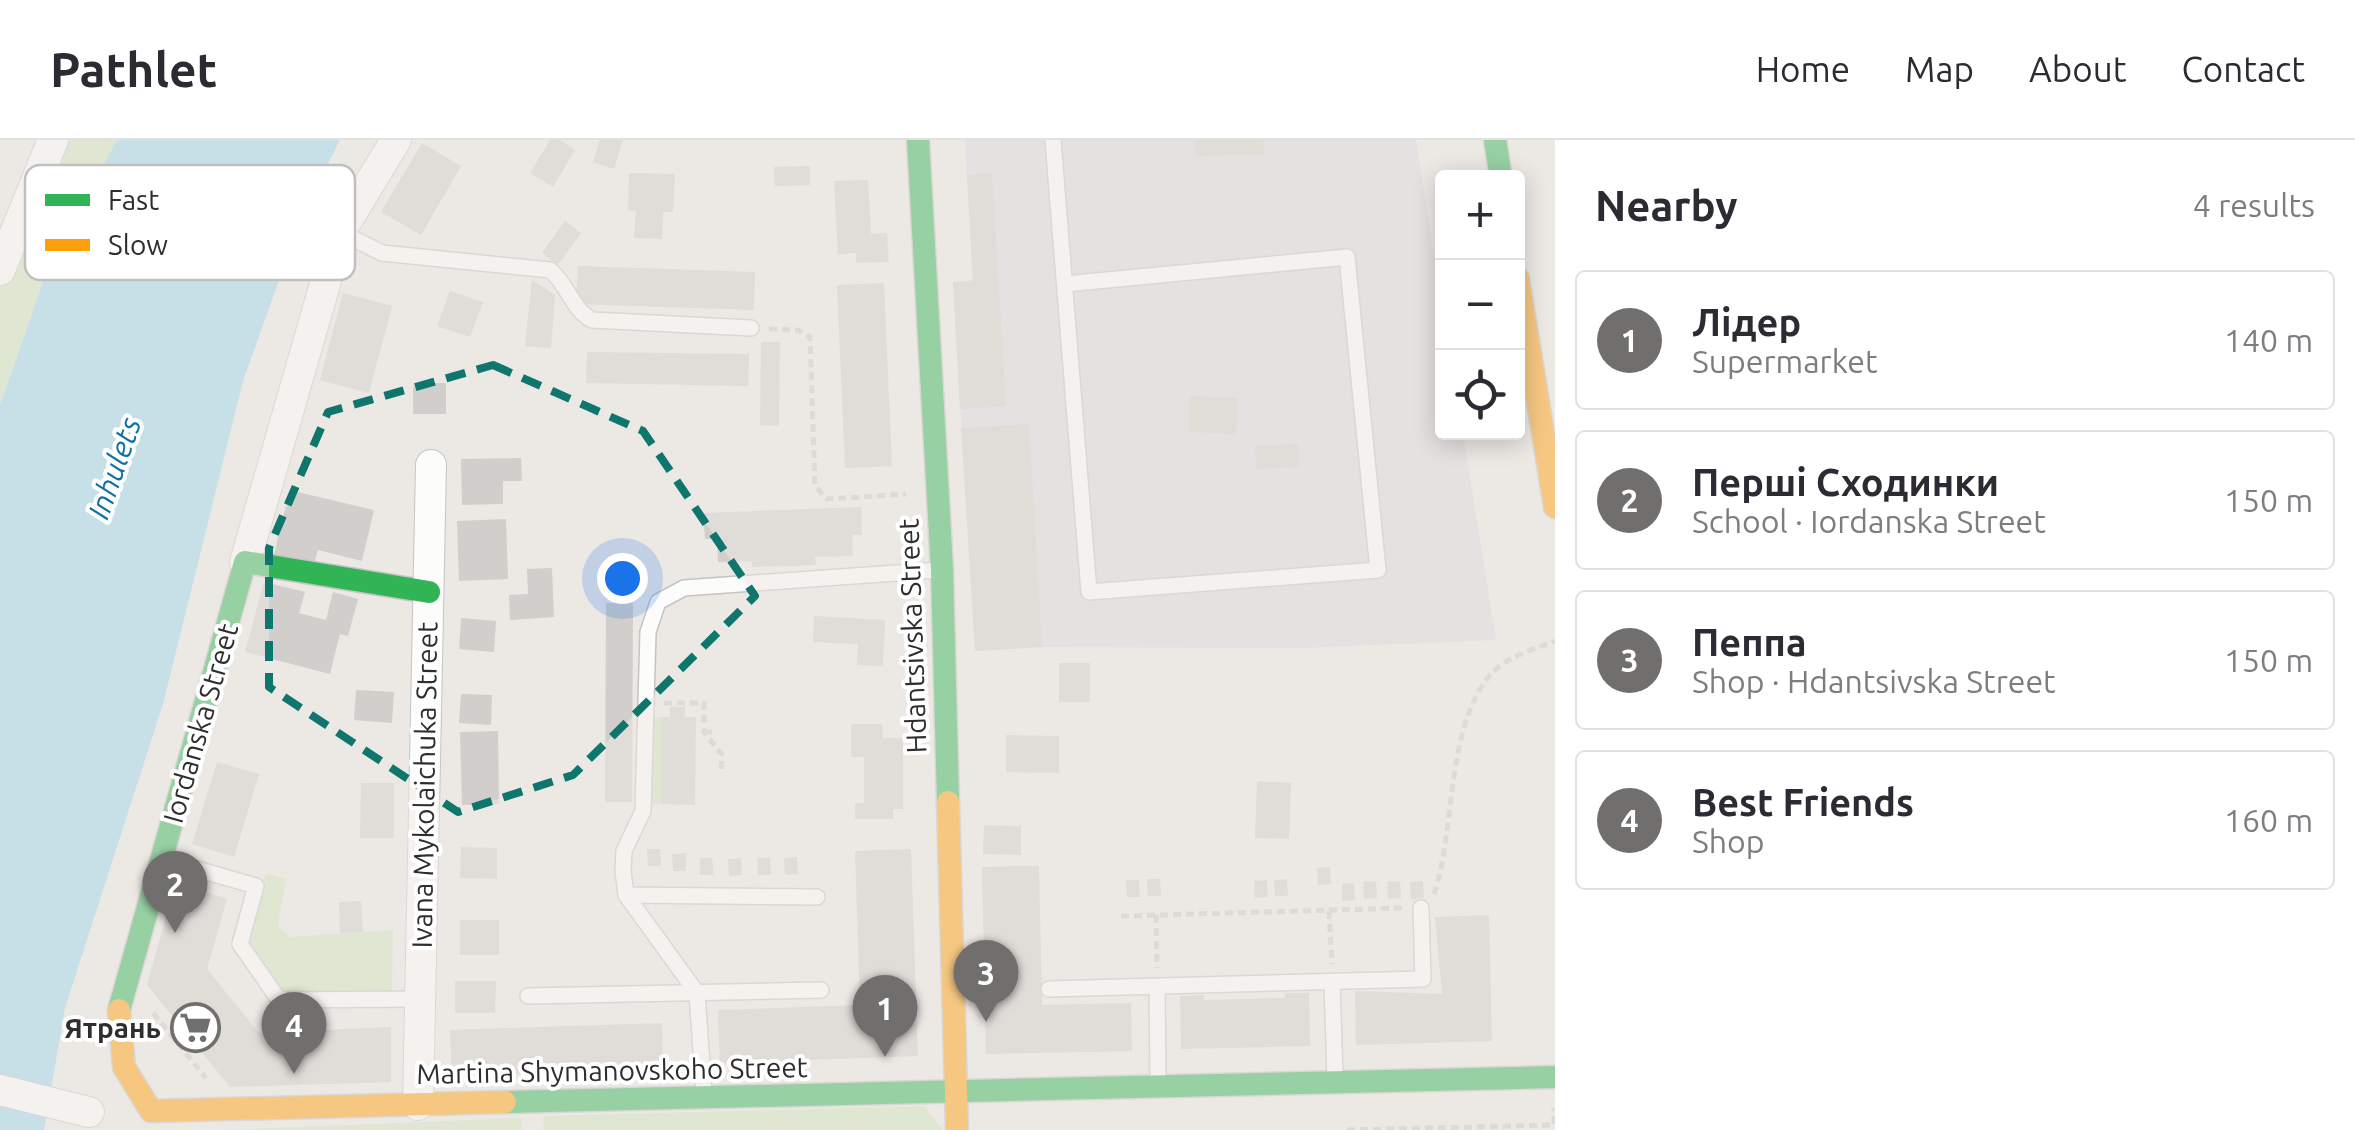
<!DOCTYPE html>
<html lang="en">
<head>
<meta charset="utf-8">
<style>
	body { margin:0; font-family:Ubuntu,sans-serif; background:#f2f2f3; color:#2b2b33 }
	.controls { position:absolute; right:30px; top:30px; display:grid; overflow:hidden; border-radius:10px; box-shadow:0 5px 25px #0003 }
	.controls button { width:90px; height:90px; display:grid; place-items:center; padding:0; border:0; border-bottom:2px solid #e1e1e2; background:#fff; color:#2b2b33; font:50px sans-serif }
	.you { position:absolute; left:622px; top:438px; width:35px; height:35px; margin:-25px; border:8px solid #fff; border-radius:50%; background:#1a73e8; box-shadow:0 0 0 15px #1a73e833 }
	.badge { display:grid; place-items:center; width:65px; height:65px; border-radius:50%; background:#706f6e; color:#fff; font-size:32px; font-weight:700 }
	.pin { position:absolute; translate:-50% -82px; filter:drop-shadow(0 2px 5px #0008) }
	.pin::after { content:''; position:absolute; top:52px; width:35px; height:30px; background:inherit; clip-path:polygon(0 0,100% 0,50% 100%) }
	.list { margin:0; padding:0; list-style:none }
	h2 { display:flex; justify-content:space-between; align-items:center; height:130px; margin:0; padding:0 40px; font-size:42px }
	h2 small { font-size:32px; font-weight:400; color:#7c7c81 }
	.list li { display:grid; grid-template-columns:65px 1fr auto; gap:30px; align-items:center; box-sizing:border-box; height:140px; margin:0 20px 20px; padding:0 20px; border:2px solid #e1e1e2; border-radius:10px }
	.list b { display:block; font-size:38px; white-space:nowrap }
	.list p { margin:0; font-size:32px; white-space:nowrap; color:#7c7c81 }
	.list em { font-size:32px; font-style:normal; color:#7c7c81 }
	.icon { flex:none; width:55px; height:55px; fill:none; stroke:currentColor; stroke-width:2; stroke-linecap:round; stroke-linejoin:round }
	.map { position:relative; flex:none; width:1555px; height:990px; overflow:hidden }
	header { display:flex; align-items:center; gap:60px; box-sizing:border-box; height:140px; padding:0 50px; background:#fff; border-bottom:2px solid #e1e1e2 }
	header strong { font-size:48px }
	nav { display:flex; gap:55px; margin-inline-start:auto; font-size:35px }
	main { display:flex }
	aside { flex:1; background:#fff }
	.map>svg:first-child { display:block }
	.industrial { fill:#dcd9db }
	.green { fill:#cee6be }
	.water { fill:#99d6ec }
	.building { fill:#d1cecb }
	.lines { fill:none; stroke-linecap:round; stroke-linejoin:round }
	.lane-casing { stroke:#c5c4c5; stroke-width:18 }
	.street-casing { stroke:#c5c4c5; stroke-width:32 }
	.fast-casing { stroke:#c5c4c5; stroke-width:25 }
	.slow-casing { stroke:#c5c4c5; stroke-width:25 }
	.path { stroke:#c9c9c8; stroke-width:5; stroke-dasharray:8 5; stroke-linecap:butt }
	.lane { stroke:#fcfcfb; stroke-width:15 }
	.street { stroke:#fcfcfb; stroke-width:30 }
	.fast { stroke:#30b455; stroke-width:22 }
	.slow { stroke:#ff9f0a; stroke-width:22 }
	.marked { fill:none; stroke:#0f766e; stroke-width:8; stroke-dasharray:20 12; stroke-linejoin:round }
	.labels { text-anchor:middle; dominant-baseline:central; stroke-width:8; stroke-linejoin:round; paint-order:stroke }
	.street-label { font-size:28px; fill:#2e2e2e; stroke:#fff }
	.poi-label { font-size:28px; font-weight:bold; fill:#2e2e2e; stroke:#fff; text-anchor:end }
	.water-label { font-size:30px; font-style:italic; fill:#0d6fa3; stroke:#fff }
	.key { fill:#fff; stroke:#c0c0c0; stroke-width:2.5 }
	.key-label { font-size:28px; fill:#2e2e2e }
</style>
</head>
<body>
<header>
<strong>Pathlet</strong>
<nav><a>Home</a><a>Map</a><a>About</a><a>Contact</a></nav>
</header>
<main>
<div class="map">
<svg width="1555" height="990" viewBox="0 0 1555 990">
	<rect width="100%" height="100%" fill="#ece8e4"/>
	<path class="industrial" d="M965,0H1416L1442,164V292L1463,293L1496,500L1301,508L1042,507L975,511L953,142L973,140Z"/>
	<path class="green" d="M53,0H117L49,125L0,265V130Z
		M662,577V664H649L650,578Z
		M266,734L286,739L278,785L289,797L393,790L392,851L280,853L247,802Z
		M924,966L943,990H543L544,976Z
		M522,978L521,990H222Z"/>
	<path class="water" d="M117,0H340L305,68L243,241L163,564L65,868L44,990H0V265L49,125Z"/>
	<path class="building" d="M550,0H560L575,10L553,47L530,33Z
		M600,0H623L614,29L593,22Z
		M1195,0H1263L1264,14L1195,16Z
		M422,3L461,26L421,95L381,72Z
		M810,26V45L775,46L774,27Z
		M629,33L675,34L673,72H663L662,99L634,98L636,71L628,70Z
		M992,33L1006,266L960,269L953,142L973,141L967,35Z
		M868,40L871,94L887,93L889,122L856,123V113L838,114L834,41Z
		M565,81L581,93L558,125L542,113Z
		M578,126L755,132L754,170L576,164Z
		M532,140L555,155L551,208L525,206Z
		M884,143L892,326L845,328L837,145Z
		M450,151L483,162L470,197L437,186Z
		M343,153L392,166L369,253L320,240Z
		M761,202H780L779,286L760,285Z
		M587,212L749,214L748,246L586,243Z
		M413,243H446V274H413Z
		M1190,256L1238,258L1236,294L1189,292Z
		M1029,284L1042,507L975,511L961,288Z
		M1298,304L1299,327L1256,329L1255,306Z
		M521,318L522,341H503V364L462,365L461,319Z
		M289,350L374,370L362,421L318,410L314,424L274,415Z
		M861,367L862,395H852L853,416L815,417L816,425L752,427V421L718,422L717,399H705L703,373Z
		M506,379L508,439L459,441L457,381Z
		M552,428L554,477L510,480L509,455L528,454L527,429Z
		M264,442L305,452L299,473L326,480L333,452L358,459L348,496L340,494L330,534L245,512Z
		M606,463H633L632,662H605Z
		M814,476L885,480L883,526L857,525L858,504L813,502Z
		M461,478L496,481L494,512L459,509Z
		M1059,523H1090V562H1059Z
		M356,550L394,552L392,583L354,580Z
		M461,554L492,555L491,585L459,583Z
		M670,567H685V577H696L695,665L662,664V577H670Z
		M851,584H882L883,598H903V669H893V679H855V663H864V617H851Z
		M498,591L499,664L462,665L460,592Z
		M1006,595L1059,596V633L1006,632Z
		M217,622L259,634L234,717L192,704Z
		M1257,641L1291,643L1289,699L1255,698Z
		M361,643H394V698H360Z
		M984,685L1021,686V715L983,714Z
		M461,707L497,708V739L460,738Z
		M647,709H660L661,726H648Z
		M911,709L918,916L720,923L718,870L860,865L855,711Z
		M686,713V731H673L672,714Z
		M797,717L798,734L785,735L784,718Z
		M700,718H712L714,735H700Z
		M741,718L742,735L729,736L728,719Z
		M757,718H770L771,735H758Z
		M1039,726L1042,865L1131,863L1132,911L986,914L982,727Z
		M1330,727L1331,744L1318,745L1317,728Z
		M1147,739H1160L1161,756H1148Z
		M1287,739L1288,756H1275L1274,740Z
		M1126,740H1139L1140,757H1127Z
		M1267,740L1268,757L1255,758L1254,741Z
		M1376,741L1377,758L1364,759L1363,742Z
		M1400,741L1401,758L1388,759L1387,742Z
		M1423,741L1424,758L1411,759L1410,742Z
		M176,742L227,759L207,829L259,893L391,887V942L230,947L147,845Z
		M1354,743L1355,760L1342,761V744Z
		M361,761L363,792L340,793L339,762Z
		M1489,775L1492,901L1356,905L1355,851L1442,854L1435,777Z
		M460,780H499V815H460Z
		M455,841H496L495,873H455Z
		M1285,853H1309L1310,906L1181,909L1180,856L1204,855V860L1285,858Z
		M662,883L663,929L452,936L450,890Z"/>
	<g class="lines">
		<defs>
			<path id="lane" d="M1053,0L1089,452L1378,430L1347,117L1065,144
				M340,92L382,113L550,130C568,144 572,170 592,180L751,188
				M165,720L256,746L240,804L279,860L418,859
				M626,755L817,757
				M1332,842L1335,938
				M1157,846L1158,942
				M1049,849L1423,839L1421,768
				M528,856L821,850
				M704,953L697,853L626,755L623,731L624,711L643,671L648,492L658,462L684,448L938,430"/>
			<path id="street" d="M0,130L53,0
				M245,422L340,92L396,0
				M0,950L89,972
				M418,965L431,325"/>
			<path id="fast" d="M918,0L942,429L948,662
				M1495,0L1501,38
				M119,870L245,422L429,452
				M505,962L1555,937"/>
			<path id="slow" d="M1518,139L1555,367
				M948,662L957,990
				M119,870L124,927L151,971L505,962"/>
		</defs>
		<use href="#lane" class="lane-casing"/>
		<use href="#street" class="street-casing"/>
		<use href="#fast" class="fast-casing"/>
		<use href="#slow" class="slow-casing"/>
		<path class="path" d="M769,189L798,190L810,197L815,346L827,359L906,354
			M664,563H704V592L722,615L721,633
			M704,592H716
			M1434,754C1456,690 1445,583 1493,532C1508,516 1535,509 1555,501
			M1329,771L1332,824
			M1156,775L1157,828
			M1121,776L1404,768
			M153,873L206,938
			M1347,990L1554,985V968"/>
		<use href="#lane" class="lane"/>
		<use href="#street" class="street"/>
		<use href="#fast" class="fast"/>
		<use href="#slow" class="slow"/>
	</g>
	<path d="M0 0H1555V990H0ZM493,225L643,291L755,456L573,635L458,672L269,547V408L328,272Z" fill="#ece8e4" fill-opacity=".55" fill-rule="evenodd"/>
	<path class="marked" d="M493,225L643,291L755,456L573,635L458,672L269,547V408L328,272Z"/>
	<defs>
		<symbol id="supermarket-ring" viewBox="-11 -11 22 22"><circle r="9.5" fill="#fff" stroke="#706f6e" stroke-width="1.5"/><path d="M-6-5.5h2.5l.6 2H6L4.5 2H-2.5L-4.4-4H-6ZM-1.5 3.2a1.3 1.3 0 1 0 .1 0ZM3 3.2a1.3 1.3 0 1 0 .1 0Z" fill="#706f6e"/></symbol>
	</defs>
	<g fill-rule="evenodd">
		<use href="#supermarket-ring" x="168" y="860" width="55" height="55"/>
	</g>
	<g class="labels">
		<g class="street-label">
			<text transform="translate(912 496) rotate(-92)">Hdantsivska Street</text>
			<text transform="translate(200 583) rotate(-74)">Iordanska Street</text>
			<text transform="translate(424 645) rotate(-89)">Ivana Mykolaichuka Street</text>
			<text transform="translate(612 930) rotate(-1)">Martina Shymanovskoho Street</text>
		</g>
		<g class="poi-label">
			<text x="161" y="887">Ятрань</text>
		</g>
		<g class="water-label">
			<text transform="translate(114 328) rotate(-71)">Inhulets</text>
		</g>
	</g>
	<rect x="25" y="25" width="330" height="115" rx="15" class="key"/>
	<rect x="45" y="54" width="45" height="12" fill="#30b455"/>
	<rect x="45" y="99" width="45" height="12" fill="#ff9f0a"/>
	<g class="key-label">
		<text x="108" y="70">Fast</text>
		<text x="108" y="115">Slow</text>
	</g>
</svg>
<div class="controls">
<button>+</button>
<button>−</button>
<button><svg class="icon" aria-label="locate" viewBox="0 0 24 24"><circle cx="12" cy="12" r="6"/><path d="M12 2v4M12 18v4M2 12h4M18 12h4"/></svg></button>
</div>
<div class="you"></div>
<div class="pin badge" style="left:885px;top:917px">1</div>
<div class="pin badge" style="left:175px;top:793px">2</div>
<div class="pin badge" style="left:986px;top:882px">3</div>
<div class="pin badge" style="left:294px;top:934px">4</div>
</div>
<aside>
<h2>Nearby<small>4 results</small></h2>
<ul class="list">
<li><span class="badge">1</span><div><b>Лідер</b><p>Supermarket</p></div><em>140 m</em></li>
<li><span class="badge">2</span><div><b>Перші Сходинки</b><p>School · Iordanska Street</p></div><em>150 m</em></li>
<li><span class="badge">3</span><div><b>Пеппа</b><p>Shop · Hdantsivska Street</p></div><em>150 m</em></li>
<li><span class="badge">4</span><div><b>Best Friends</b><p>Shop</p></div><em>160 m</em></li>
</ul>
</aside>
</main>
</body>
</html>
